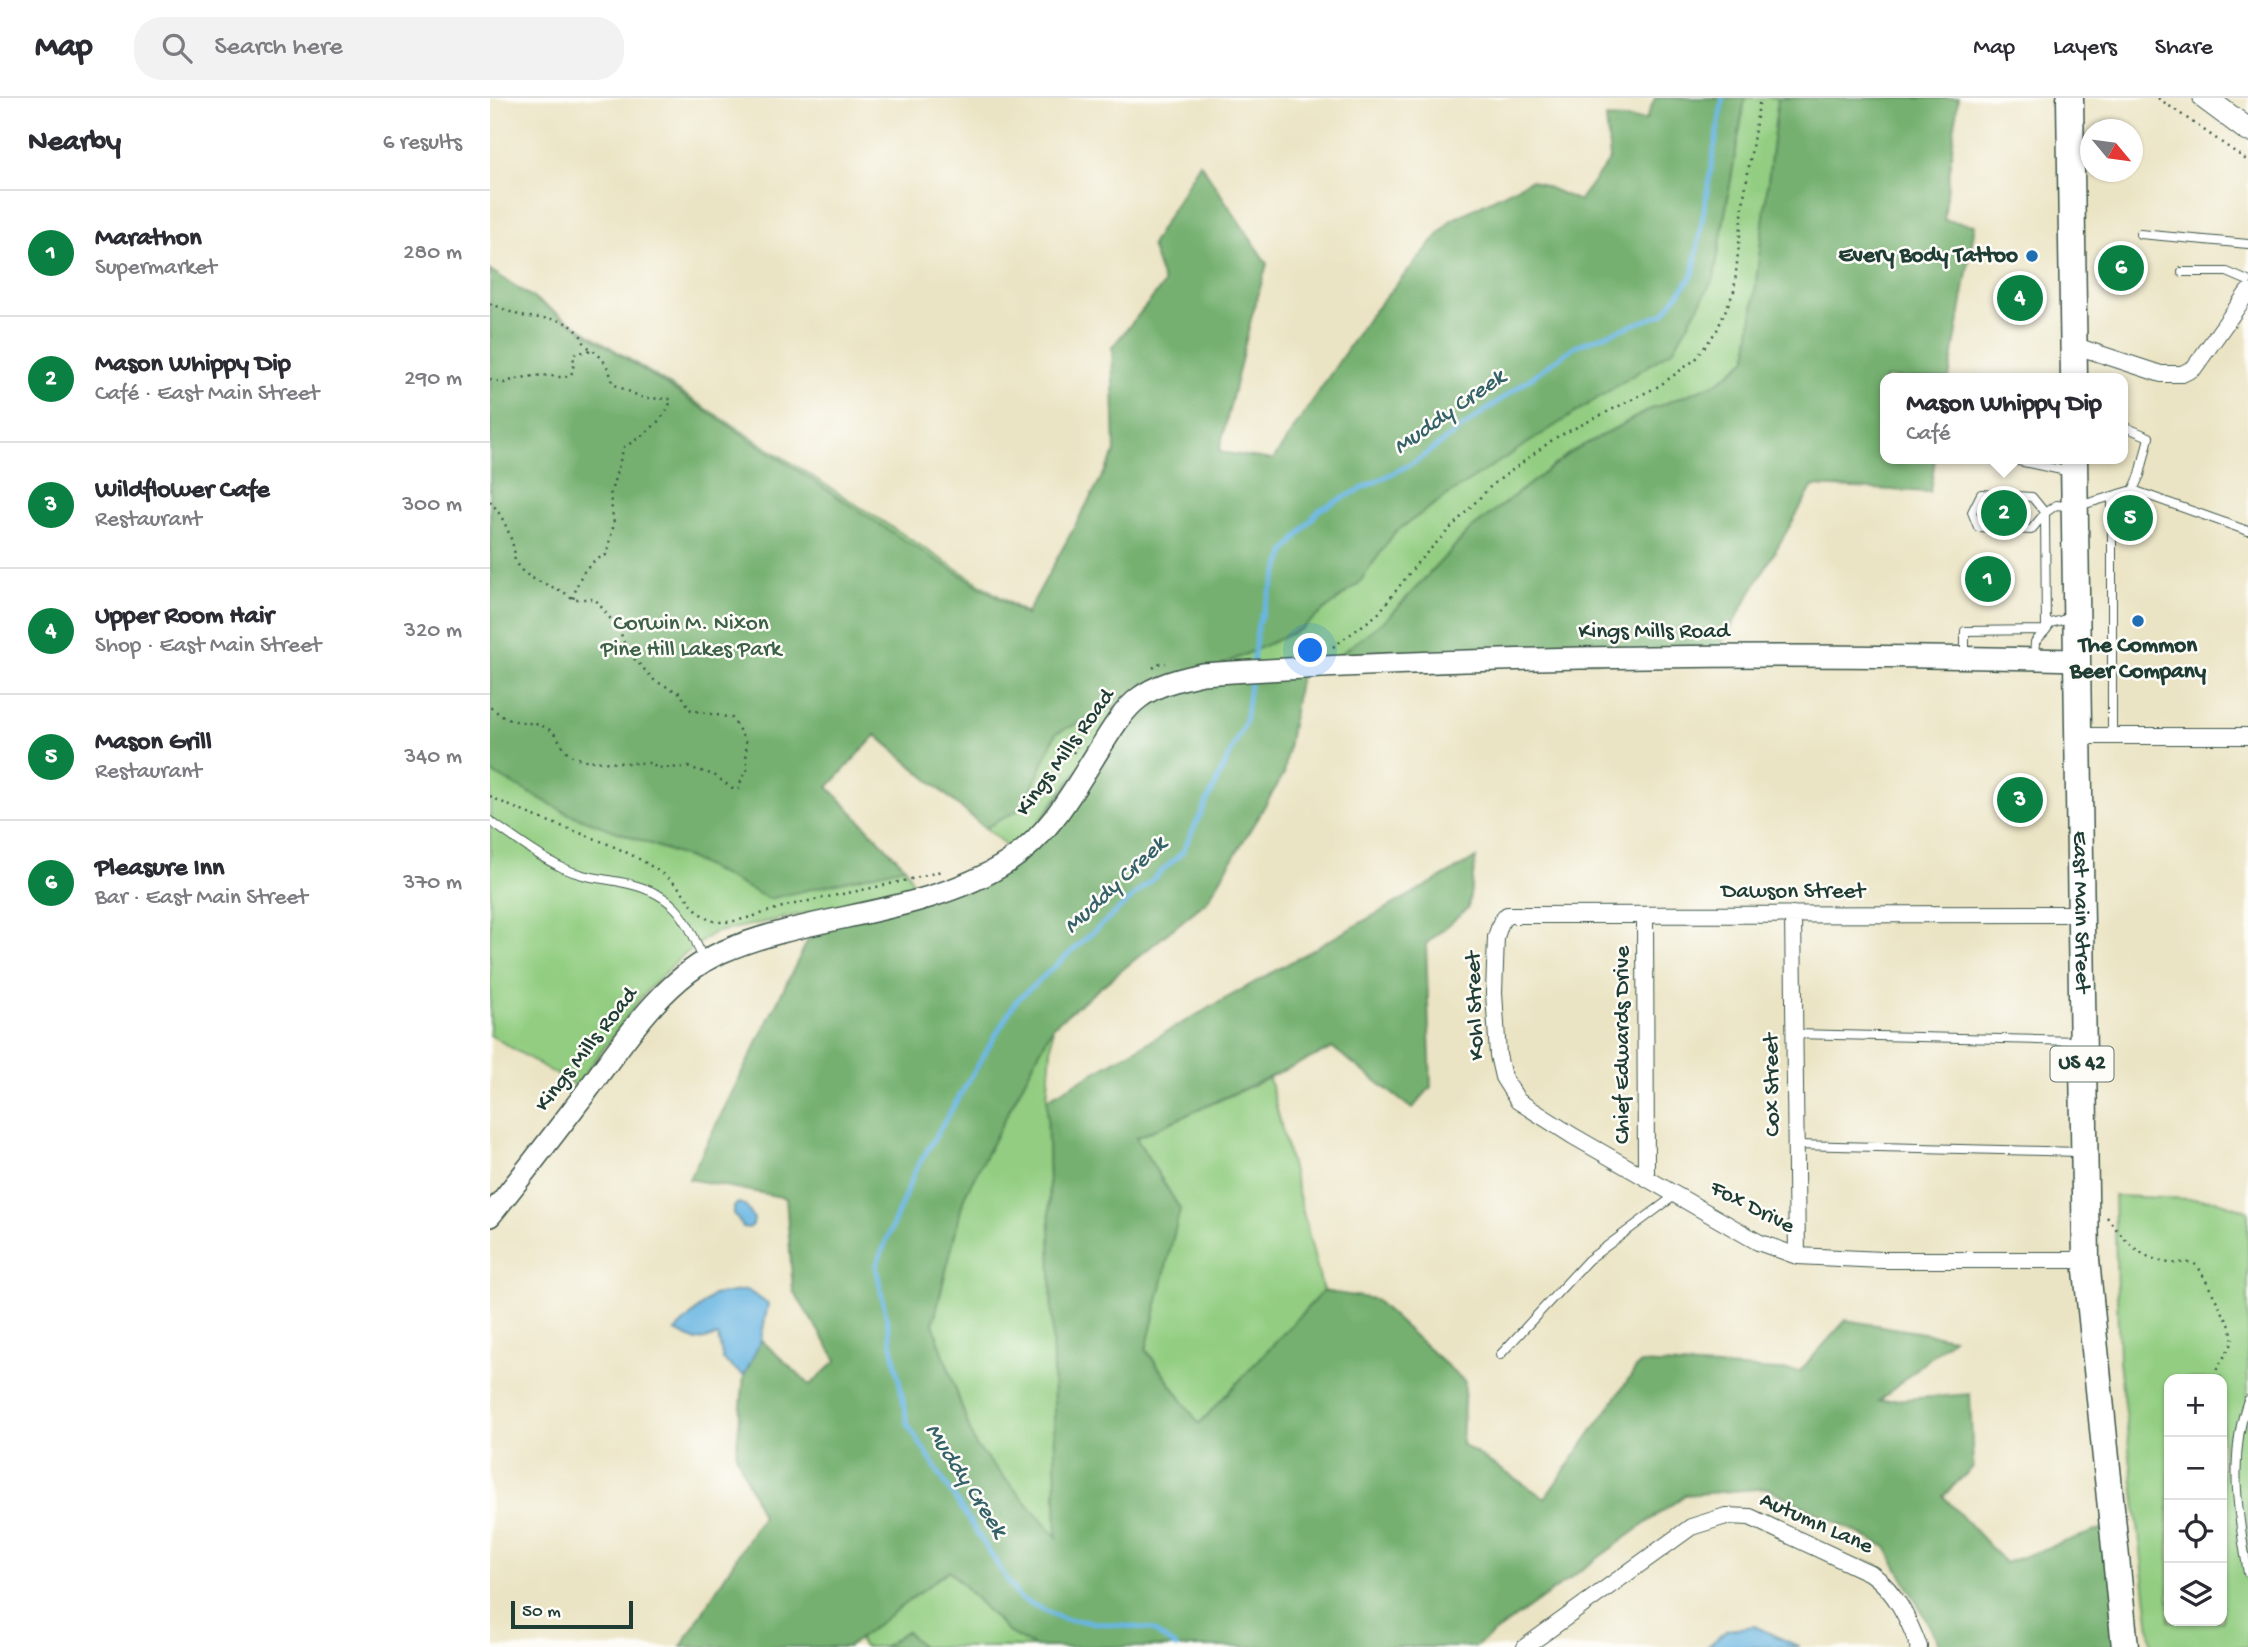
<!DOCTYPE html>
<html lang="en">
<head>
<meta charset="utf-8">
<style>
	body { margin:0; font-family:"Gochi Hand",sans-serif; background:#f2f2f3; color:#2b2b33 }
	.controls { position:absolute; right:21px; bottom:21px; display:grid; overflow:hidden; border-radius:14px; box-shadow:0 2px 5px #0004 }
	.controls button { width:63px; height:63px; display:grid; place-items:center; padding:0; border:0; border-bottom:2px solid #e1e1e2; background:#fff; color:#2b2b33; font:35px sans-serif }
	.compass { position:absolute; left:1590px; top:21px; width:63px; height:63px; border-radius:50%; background:#fff; box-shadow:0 2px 5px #0004; rotate:119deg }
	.scale { position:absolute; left:21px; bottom:18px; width:122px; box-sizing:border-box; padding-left:7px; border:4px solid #1f3d34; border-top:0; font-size:19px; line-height:24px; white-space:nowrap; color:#1f3d34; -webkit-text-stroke:5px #fdfcf7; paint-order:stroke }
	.you { position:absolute; left:821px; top:553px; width:24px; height:24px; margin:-18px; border:5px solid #fff; border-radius:50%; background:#1a73e8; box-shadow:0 0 0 10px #1a73e833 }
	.badge { display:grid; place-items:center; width:46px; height:46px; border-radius:50%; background:#0b8043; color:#fff; font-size:23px; font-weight:700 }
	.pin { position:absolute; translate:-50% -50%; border:4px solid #fff; box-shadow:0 2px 7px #0006 }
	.popup { position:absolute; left:1390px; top:275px; width:248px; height:91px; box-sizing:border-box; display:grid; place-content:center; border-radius:14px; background:#fff; filter:drop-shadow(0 2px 5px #0005); font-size:23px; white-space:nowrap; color:#7c7c81 }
	.popup b { font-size:26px; color:#2b2b33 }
	.popup::after { content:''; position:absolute; left:50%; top:100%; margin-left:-14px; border:14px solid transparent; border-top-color:#fff }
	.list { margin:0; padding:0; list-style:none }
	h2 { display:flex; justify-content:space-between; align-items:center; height:91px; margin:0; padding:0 28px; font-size:30px }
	h2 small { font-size:23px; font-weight:400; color:#7c7c81 }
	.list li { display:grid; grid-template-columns:46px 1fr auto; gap:21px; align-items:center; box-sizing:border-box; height:126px; padding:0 28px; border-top:2px solid #e1e1e2 }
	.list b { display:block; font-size:26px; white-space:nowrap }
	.list p { margin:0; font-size:23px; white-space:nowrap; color:#7c7c81 }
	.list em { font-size:23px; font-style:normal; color:#7c7c81 }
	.icon { flex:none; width:38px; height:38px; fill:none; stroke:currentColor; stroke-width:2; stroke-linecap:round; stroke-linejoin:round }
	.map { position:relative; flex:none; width:1758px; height:1549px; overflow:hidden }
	header { display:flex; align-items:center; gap:42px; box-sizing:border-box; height:98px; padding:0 35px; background:#fff; border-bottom:2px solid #e1e1e2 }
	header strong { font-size:33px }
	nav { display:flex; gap:38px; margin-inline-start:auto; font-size:24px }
	.search { width:490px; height:63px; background:#f2f2f3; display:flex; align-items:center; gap:18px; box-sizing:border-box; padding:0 24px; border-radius:28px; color:#7c7c81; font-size:26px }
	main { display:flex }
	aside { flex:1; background:#fff }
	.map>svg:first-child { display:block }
	.green { fill:#92cd81; stroke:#58855a; stroke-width:2; fill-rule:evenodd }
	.forest { fill:#75b06f; stroke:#4a7652; stroke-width:2 }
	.water { fill:#69b6e2; stroke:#447a8b; stroke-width:2 }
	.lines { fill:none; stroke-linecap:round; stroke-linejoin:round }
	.stream { stroke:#69b6e2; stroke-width:5 }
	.service-casing { stroke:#3e564a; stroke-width:10 }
	.minor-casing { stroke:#3e564a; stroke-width:18 }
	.tertiary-casing { stroke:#3e564a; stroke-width:24 }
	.secondary-casing { stroke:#3e564a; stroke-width:25 }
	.primary-casing { stroke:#3e564a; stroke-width:29 }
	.path { stroke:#3e564a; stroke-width:2.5; stroke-dasharray:2 5; stroke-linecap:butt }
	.service { stroke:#fff; stroke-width:8 }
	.minor { stroke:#fff; stroke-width:16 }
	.tertiary { stroke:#fff; stroke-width:21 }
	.secondary { stroke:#fff; stroke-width:23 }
	.primary { stroke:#fff; stroke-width:26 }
	.poi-dot { fill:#1f6fb2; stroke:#fdfcf7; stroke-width:2.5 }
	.labels { text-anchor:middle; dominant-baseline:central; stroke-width:5; stroke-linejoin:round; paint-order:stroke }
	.shield { fill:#fdfcf7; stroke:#62766e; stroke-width:2 }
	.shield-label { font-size:21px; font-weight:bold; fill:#1f3d34 }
	.poi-label { font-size:23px; font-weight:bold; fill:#1f3d34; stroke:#fdfcf7; text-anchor:end }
	.park-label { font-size:23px; fill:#3c6147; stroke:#fdfcf7 }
	.street-label { font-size:23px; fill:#1f3d34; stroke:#fdfcf7 }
	.water-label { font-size:24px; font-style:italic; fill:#356168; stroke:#fdfcf7 }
</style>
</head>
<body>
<header>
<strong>Map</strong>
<div class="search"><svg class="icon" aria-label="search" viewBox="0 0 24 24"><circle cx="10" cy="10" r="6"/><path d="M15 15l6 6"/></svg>Search here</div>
<nav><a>Map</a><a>Layers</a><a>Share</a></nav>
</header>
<main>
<aside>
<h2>Nearby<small>6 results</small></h2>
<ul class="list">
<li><span class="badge">1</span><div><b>Marathon</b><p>Supermarket</p></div><em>280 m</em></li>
<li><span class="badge">2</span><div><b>Mason Whippy Dip</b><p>Café · East Main Street</p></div><em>290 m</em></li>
<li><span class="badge">3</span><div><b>Wildflower Cafe</b><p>Restaurant</p></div><em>300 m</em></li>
<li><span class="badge">4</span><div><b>Upper Room Hair</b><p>Shop · East Main Street</p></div><em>320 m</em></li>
<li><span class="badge">5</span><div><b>Mason Grill</b><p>Restaurant</p></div><em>340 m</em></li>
<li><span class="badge">6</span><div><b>Pleasure Inn</b><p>Bar · East Main Street</p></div><em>370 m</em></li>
</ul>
</aside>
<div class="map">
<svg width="1758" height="1549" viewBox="0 0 1758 1549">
	<rect width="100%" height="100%" fill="#fdfcf7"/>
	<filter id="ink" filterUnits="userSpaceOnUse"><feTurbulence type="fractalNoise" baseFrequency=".0143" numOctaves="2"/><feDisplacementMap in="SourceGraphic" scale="14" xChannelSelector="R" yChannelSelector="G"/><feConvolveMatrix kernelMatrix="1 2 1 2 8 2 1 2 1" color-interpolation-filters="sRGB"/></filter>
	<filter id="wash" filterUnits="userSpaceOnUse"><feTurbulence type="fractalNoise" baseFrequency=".00686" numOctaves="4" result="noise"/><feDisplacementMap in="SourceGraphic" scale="28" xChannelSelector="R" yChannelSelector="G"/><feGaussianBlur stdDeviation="1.57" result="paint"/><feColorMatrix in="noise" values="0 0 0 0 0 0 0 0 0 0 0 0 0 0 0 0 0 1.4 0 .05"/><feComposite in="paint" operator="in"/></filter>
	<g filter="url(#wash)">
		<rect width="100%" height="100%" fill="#ebe4c4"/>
		<path class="green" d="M1255,0H1288L1257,261L1227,285L1159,312L1081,354L980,432L899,519L835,568L712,576L809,532L869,485L905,434L959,396L1224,180Z
			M0,172L651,589L525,755L386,637L338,689L415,769L426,792L223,835L191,859L153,897L86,988L0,937Z
			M563,928L557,1001L567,1440L485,1347L443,1226L474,1099Z
			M779,980L833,1193L709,1326L656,1251L690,1111L646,1040Z
			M1624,1098L1725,1102L1758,1113V1549H1662L1629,1263ZM1679,1281H1732V1523H1679Z
			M459,1472L518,1534L545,1549H432L416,1533L393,1549H374L368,1541Z"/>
		<path class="forest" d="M1165,0H1255L1224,180L1184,251L959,396L905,434L869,485L809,532L712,576L655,598L811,570L794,676L717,803L563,928L474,1099L443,1226L485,1347L567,1439L557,1001L986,760L978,810L936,846L941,989L922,1011L843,950L646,1040L690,1111L656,1252L709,1326L833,1193L884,1201L975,1284L972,1346L1055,1400L1150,1265L1310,1273L1356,1222L1463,1240L1389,1303L1480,1296L1483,1369L1453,1398L1515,1465L1622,1427L1635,1549H1451L1396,1449L1277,1390L1195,1397L985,1549H545L518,1534L459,1472L358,1549H191L272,1418L246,1356L254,1278L271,1242L320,1287L347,1262L303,1193L296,1100L199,1081L326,826L518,764L647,600L566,635L534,709L495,730L386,637L338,689L415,769L279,801L201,761L79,716L0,674V172L420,446L536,517L625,355L622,249L674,186L661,147L710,65L777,166L761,221L729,354L783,362L878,220L961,122L1041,82L1089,103L1120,61L1116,20L1156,22Z
			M1288,0H1468L1454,122L1485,127L1459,280H1395V361H1445L1440,394L1323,388L1223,560L835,568L899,519L980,432L1081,354L1159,312L1227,285L1257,261Z
			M416,1533L432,1549H393Z"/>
		<path class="water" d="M248,1105L255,1107L264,1121L263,1127L259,1130L253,1129L244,1116V1109Z
			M257,1192L278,1206L271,1242L254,1278L233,1262L228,1238L206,1243L185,1233L223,1197Z
			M1264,1528L1310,1549H1217L1237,1532Z"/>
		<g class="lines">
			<path class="stream" d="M762,569L768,526L796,453L829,412L925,364L1085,248L1173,216L1203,177L1233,0
				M686,1549L661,1531L573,1521L529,1500L418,1327L386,1168L425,1073L526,903L692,755L755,625L761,579"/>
		</g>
	</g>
	<g filter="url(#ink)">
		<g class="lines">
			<defs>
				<path id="service" d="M1650,136L1758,146
					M1692,174H1737L1758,183
					M1633,328L1659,339L1650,377L1643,392
					M1519,361L1581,374
					M1622,399V638
					M1475,557V533L1556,532L1561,525L1583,519
					M1544,561L1545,544L1556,532L1555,415L1542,399L1491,396L1482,414L1488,429L1541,432L1555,415L1566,407L1585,409L1643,392L1758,433
					M0,723C23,739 47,758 73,770C92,779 110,780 130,784C181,793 198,817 213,863
					M1305,936L1589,943
					M1306,1047L1590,1054
					M1010,1257L1098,1162L1187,1096
					M1758,1302C1738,1358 1748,1418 1758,1475"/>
				<path id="minor" d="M1583,247L1671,276H1692L1704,270L1758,194
					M1587,638H1758
					M1303,816L1307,1158
					M1590,816L1017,817L1011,824L1006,839L1004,895L1008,957L1013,979L1028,1003L1083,1038L1268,1144L1307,1158L1392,1162H1596
					M1155,817L1156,1078
					M1035,1549L1201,1429L1236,1418L1260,1419L1382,1476C1407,1495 1418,1521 1429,1549"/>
				<path id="tertiary" d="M0,1118C33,1077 65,1035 97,993C133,944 175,879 232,854C322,815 434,818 518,764C560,737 584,691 610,650C621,633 633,612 649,600C667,586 691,581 712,576C1003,557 1295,554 1586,562"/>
				<path id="secondary" d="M1715,0L1758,32"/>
				<g id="primary">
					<path d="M1580,0L1584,280"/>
					<path id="s1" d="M1584,361L1596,1162L1635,1549"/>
				</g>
			</defs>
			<use href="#service" class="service-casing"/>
			<use href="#minor" class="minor-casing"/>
			<use href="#tertiary" class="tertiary-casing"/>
			<use href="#secondary" class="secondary-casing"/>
			<use href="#primary" class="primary-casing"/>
			<path class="path" d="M1668,0L1758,63
				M0,206C11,209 21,215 32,218C57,222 85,217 95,247C112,258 118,265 123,286L153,300L181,301C177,321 152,339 134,349L120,397L124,426L116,457C95,465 89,479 83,501
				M0,281L14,285C26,280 49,276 62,278C70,279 71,280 80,278L83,273L84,256L102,252
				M0,403C12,417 20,434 24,452C25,455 24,459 25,463C35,485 67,486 83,501H105L130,533L137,553L165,583L190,595L201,612L242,620L256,644L257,673L252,679L249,691L242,690L224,677L198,669L167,670L160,665C142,665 95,666 81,657C72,651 69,638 60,632C47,623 32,626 18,621C12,619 6,613 0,609
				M843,549L888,516L928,464L1001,388L1065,340L1169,288L1206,261L1227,232L1244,193L1254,99L1270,0
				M663,570L670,565H676
				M583,655L592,637L603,623
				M0,698C50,725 107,736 156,765C167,772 181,781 190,791C199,801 209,820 224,823C243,828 277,813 296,808C348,796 400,788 451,773
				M1617,1119C1634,1142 1650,1161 1680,1165C1690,1166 1698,1162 1708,1168L1741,1230L1743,1244L1721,1281"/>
			<use href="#service" class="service"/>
			<use href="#minor" class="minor"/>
			<use href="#tertiary" class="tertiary"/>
			<use href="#secondary" class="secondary"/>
			<use href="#primary" class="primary"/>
		</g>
	</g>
	<g class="poi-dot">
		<circle cx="1542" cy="158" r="7"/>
		<circle cx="1648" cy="523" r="7"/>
	</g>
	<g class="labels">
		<rect class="shield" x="1560.5" y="948.5" width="63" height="35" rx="5"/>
		<g class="shield-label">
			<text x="1592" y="966">US 42</text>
		</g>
		<g class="poi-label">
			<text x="1528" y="158">Every Body Tattoo</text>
			<text x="1648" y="548" text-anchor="middle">The Common<tspan x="1648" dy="26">Beer Company</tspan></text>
		</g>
		<g class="park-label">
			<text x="201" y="526">Corwin M. Nixon<tspan x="201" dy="26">Pine Hill Lakes Park</tspan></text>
		</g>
		<g class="street-label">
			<text x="1164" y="534">Kings Mills Road</text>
			<text transform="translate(576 655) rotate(-54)">Kings Mills Road</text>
			<text x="1303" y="794">Dawson Street</text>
			<text stroke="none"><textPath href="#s1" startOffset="453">East Main Street</textPath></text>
			<text transform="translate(986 908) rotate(-92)">Kohl Street</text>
			<text transform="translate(1133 947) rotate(-90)">Chief Edwards Drive</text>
			<text transform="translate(97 952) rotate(-52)">Kings Mills Road</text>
			<text transform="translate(1283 987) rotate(-91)">Cox Street</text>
			<text transform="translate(1262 1110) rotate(27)">Fox Drive</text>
			<text transform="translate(1326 1426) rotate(24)">Autumn Lane</text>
		</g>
		<g class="water-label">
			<text transform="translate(960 315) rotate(-35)">Muddy Creek</text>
			<text transform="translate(626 788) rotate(-43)">Muddy Creek</text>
			<text transform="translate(475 1383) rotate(57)">Muddy Creek</text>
		</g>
	</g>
</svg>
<div class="controls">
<button>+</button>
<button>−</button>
<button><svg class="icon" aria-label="locate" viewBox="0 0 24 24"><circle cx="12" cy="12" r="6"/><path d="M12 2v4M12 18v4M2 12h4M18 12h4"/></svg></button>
<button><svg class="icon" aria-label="layers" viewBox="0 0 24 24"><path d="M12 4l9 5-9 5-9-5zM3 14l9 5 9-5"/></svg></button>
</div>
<svg class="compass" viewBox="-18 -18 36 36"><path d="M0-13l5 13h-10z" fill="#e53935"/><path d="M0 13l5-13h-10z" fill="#7c7c81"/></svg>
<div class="scale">50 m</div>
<div class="you"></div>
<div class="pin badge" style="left:1498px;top:481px">1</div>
<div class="pin badge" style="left:1514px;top:415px">2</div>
<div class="popup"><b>Mason Whippy Dip</b>Café</div>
<div class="pin badge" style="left:1530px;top:702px">3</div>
<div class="pin badge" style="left:1530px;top:200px">4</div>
<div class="pin badge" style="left:1640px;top:420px">5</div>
<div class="pin badge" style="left:1631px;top:170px">6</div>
</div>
</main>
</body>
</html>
